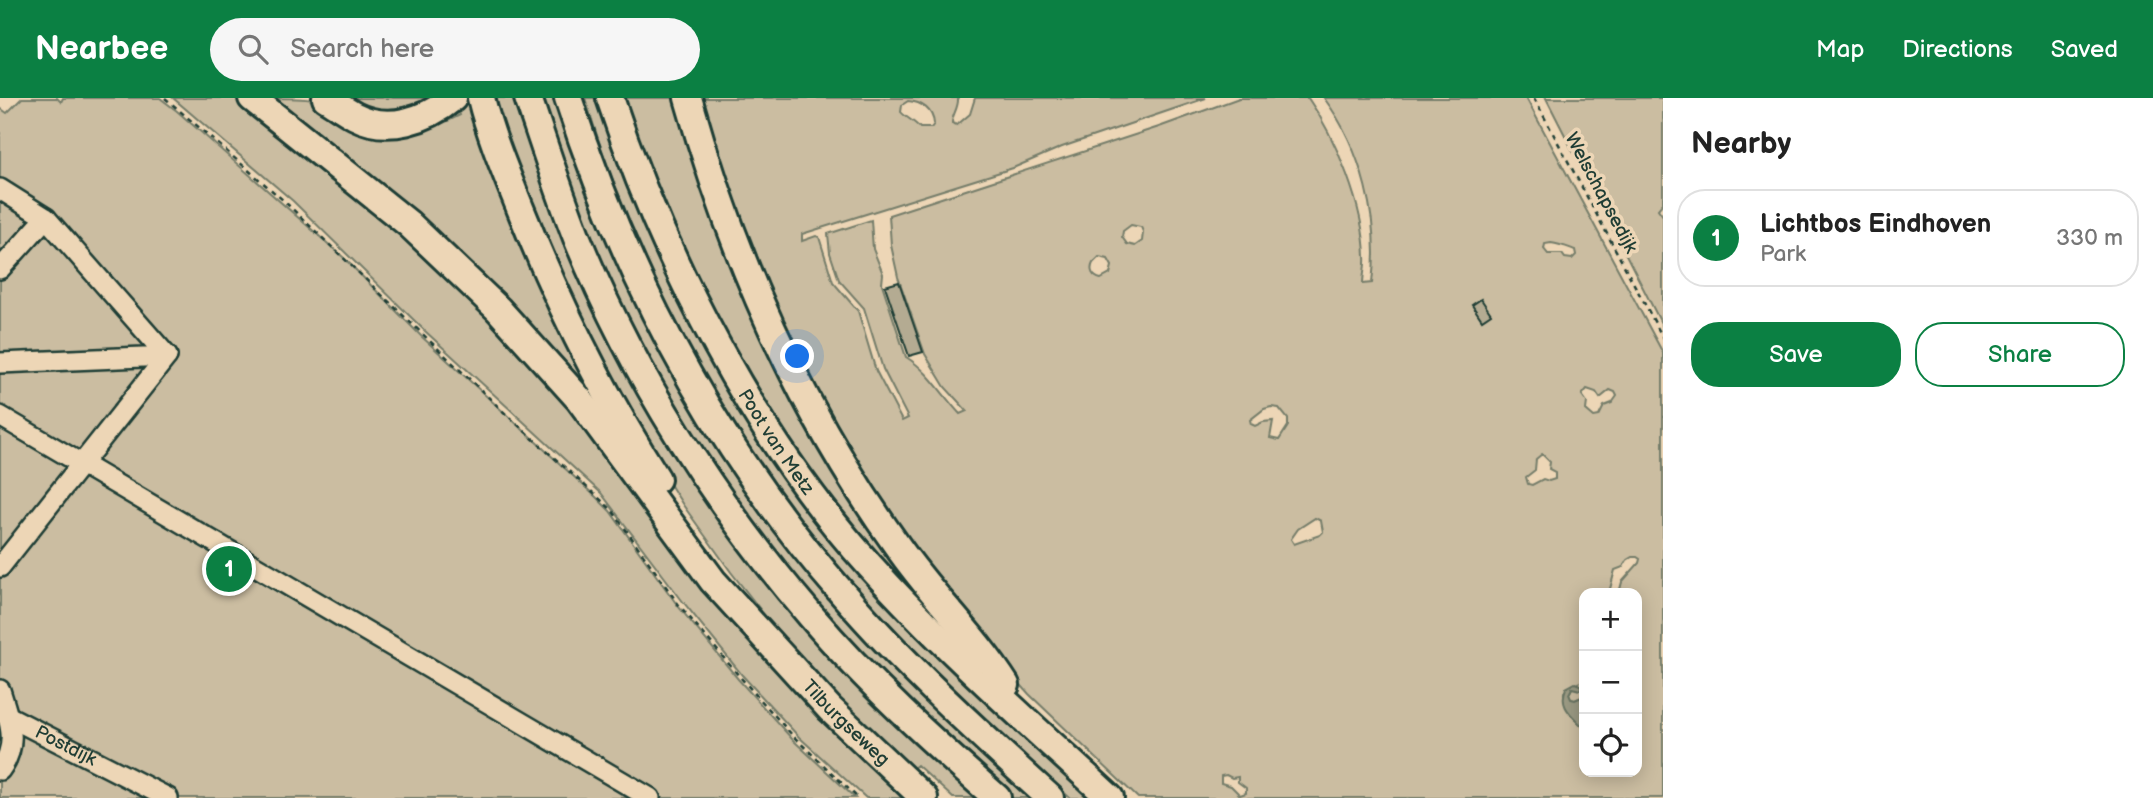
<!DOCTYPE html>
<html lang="en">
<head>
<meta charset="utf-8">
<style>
	body { margin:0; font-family:"Balsamiq Sans",sans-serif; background:#f6f6f6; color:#222 }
	.controls { position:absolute; right:21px; bottom:21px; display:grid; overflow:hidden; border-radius:14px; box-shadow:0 4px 18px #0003 }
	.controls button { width:63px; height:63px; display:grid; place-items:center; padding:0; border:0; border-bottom:2px solid #e0e0e0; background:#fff; color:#222; font:35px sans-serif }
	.you { position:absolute; left:798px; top:259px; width:24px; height:24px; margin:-18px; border:5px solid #fff; border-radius:50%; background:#1a73e8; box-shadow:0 0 0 10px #1a73e833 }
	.badge { display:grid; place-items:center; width:46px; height:46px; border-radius:50%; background:#0b8043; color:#fff; font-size:23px; font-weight:700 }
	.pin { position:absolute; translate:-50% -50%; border:4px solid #fff; box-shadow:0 2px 7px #0006 }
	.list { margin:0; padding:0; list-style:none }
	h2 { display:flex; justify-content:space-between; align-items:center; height:91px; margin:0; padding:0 28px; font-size:30px }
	h2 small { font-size:23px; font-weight:400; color:#767676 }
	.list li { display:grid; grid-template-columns:46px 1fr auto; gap:21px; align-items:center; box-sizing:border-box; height:98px; margin:0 14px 14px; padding:0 14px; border:2px solid #e0e0e0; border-radius:28px }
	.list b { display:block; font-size:26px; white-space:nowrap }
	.list p { margin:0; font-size:23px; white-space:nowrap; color:#767676 }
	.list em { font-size:23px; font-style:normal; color:#767676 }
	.actions { display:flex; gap:14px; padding:21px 28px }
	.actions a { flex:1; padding:16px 0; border:2px solid #0b8043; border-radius:28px; text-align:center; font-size:24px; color:#0b8043 }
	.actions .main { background:#0b8043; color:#fff }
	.icon { flex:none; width:38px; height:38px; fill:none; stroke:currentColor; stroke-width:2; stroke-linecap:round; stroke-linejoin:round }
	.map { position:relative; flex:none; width:1663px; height:700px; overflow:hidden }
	header { display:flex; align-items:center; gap:42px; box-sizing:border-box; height:98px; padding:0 35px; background:#0b8043; color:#fff }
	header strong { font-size:33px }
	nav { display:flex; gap:38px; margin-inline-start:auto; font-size:24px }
	.search { width:490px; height:63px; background:#f6f6f6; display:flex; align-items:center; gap:18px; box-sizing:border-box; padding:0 24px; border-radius:38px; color:#767676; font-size:26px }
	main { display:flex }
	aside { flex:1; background:#fff }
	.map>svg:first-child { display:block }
	.green { fill:#cbbda1; stroke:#757d6a; stroke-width:2; fill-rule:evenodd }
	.water { fill:#9b9a83; stroke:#697563; stroke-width:2 }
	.building { fill:#b4ab92; stroke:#1f3d34; stroke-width:2 }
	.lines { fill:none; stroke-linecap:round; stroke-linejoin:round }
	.minor-casing { stroke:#1f3d34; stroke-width:24 }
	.highway-casing { stroke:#1f3d34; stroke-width:32 }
	.path { stroke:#1f3d34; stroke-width:2.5; stroke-dasharray:5 5; stroke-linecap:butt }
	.minor { stroke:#edd6b6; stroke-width:19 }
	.highway { stroke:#edd6b6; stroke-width:26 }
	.labels { text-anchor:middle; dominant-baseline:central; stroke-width:7; stroke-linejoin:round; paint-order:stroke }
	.street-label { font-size:19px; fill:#1f3d34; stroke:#edd6b6 }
</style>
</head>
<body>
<header>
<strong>Nearbee</strong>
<div class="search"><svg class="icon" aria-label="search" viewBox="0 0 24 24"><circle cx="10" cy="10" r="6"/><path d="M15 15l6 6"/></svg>Search here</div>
<nav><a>Map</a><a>Directions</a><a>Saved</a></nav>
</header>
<main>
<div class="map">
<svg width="1663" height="700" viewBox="0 0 1663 700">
	<rect width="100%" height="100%" fill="#edd6b6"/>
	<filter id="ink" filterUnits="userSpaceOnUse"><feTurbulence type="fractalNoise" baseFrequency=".0143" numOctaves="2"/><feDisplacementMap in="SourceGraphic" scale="14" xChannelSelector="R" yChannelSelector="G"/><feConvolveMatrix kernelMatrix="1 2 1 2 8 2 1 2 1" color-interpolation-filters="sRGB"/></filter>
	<g filter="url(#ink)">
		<path class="green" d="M22,0H57L61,4L63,0H160L177,13L343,159L421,238L596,399L610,413L678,508L738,581L793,642L855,700H0V10L7,15Z
			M173,0H242L405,132L573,305L707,487L765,560L821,620L907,700H866L799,639L742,577L684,505L601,395L425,233L293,103Z
			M264,0C276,0 303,0 313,2C328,9 339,24 354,30C390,44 427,34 460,17L453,0H475L629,353Z
			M342,0H438L388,18Z
			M489,0H514L540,78L593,210L662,336L700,397L799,526L856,588L977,700H953L917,667L912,671L838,601L784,542L731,474L683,407L644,345L576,221Z
			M537,0H560L738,374L1040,700H1009L960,657L819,513L720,385L614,202Z
			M585,0H598L732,296L1098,700H1070C1015,648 958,597 905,543C757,391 646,203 585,0Z
			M618,0H679L783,271L1019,607L880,465L787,346L716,228Z
			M699,0H958C959,10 952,16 952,25L957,27L970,16L975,0H1206L1062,49L1013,70L802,136V143L816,138L819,139L833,184L858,213L876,273L902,323L908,320L883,271L864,210L839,182L830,155L828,136L871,122L873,151L883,176L882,186L906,259C929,273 942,297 960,316L967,313L945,289L925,256L898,179L891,147L889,117L1159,29L1239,0H1308C1336,40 1364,109 1365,159C1366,167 1363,177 1363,186L1372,185C1380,123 1362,51 1324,0H1526L1663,255V700H1138L1029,596L934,487L868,392L768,202ZM908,3C922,4 933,12 934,26L931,30H920C914,23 905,19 901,14L902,7ZM1131,127L1141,129L1143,134L1142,143L1135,148L1127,146L1122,139L1123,133ZM1551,145C1560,146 1567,149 1575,152L1576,157L1572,161L1565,160L1562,156H1548L1544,151L1545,146ZM1099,159L1108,161L1112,168L1110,176L1101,181C1093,179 1089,173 1093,165ZM1587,291L1596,294L1600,300L1610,292L1615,294L1617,298L1612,305L1604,308L1599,318L1594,319L1586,312L1587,304L1582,297ZM1271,309L1279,310L1288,321V328L1279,342L1270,340L1273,323L1263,324L1255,328L1251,326L1250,322L1264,311ZM1542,356L1550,364L1549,371L1555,374V381L1549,383L1543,381L1532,387L1528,386L1526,379L1535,372L1536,361ZM1315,420L1321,423L1323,434L1320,437L1294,446L1291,441L1298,431ZM1632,459H1637L1640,461L1639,465L1622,484L1619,495H1637V674H1584V630C1573,617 1563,612 1564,594L1578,585L1576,590H1572L1569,596L1571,601L1575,602L1584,598V495H1615L1610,491L1615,472L1623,469L1627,462ZM1226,677L1232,680L1238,679V684L1246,690V695L1240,697L1231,688L1221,685V678Z
			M1546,0H1663V105L1658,111L1663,118V229Z"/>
		<path class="water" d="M1575,585L1582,588L1580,592L1572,590L1569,596L1571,601L1575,602L1584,598V630C1572,617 1558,609 1566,590Z"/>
		<path class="building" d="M899,184L923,254L909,258L885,188Z
			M1481,201L1491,216L1482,222L1472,207Z"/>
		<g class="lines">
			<defs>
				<g id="minor">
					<path d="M0,91L46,120L0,171"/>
					<path d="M0,265L167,258L46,120"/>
					<path d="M0,318L650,700"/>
					<path d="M0,469L167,258"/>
					<path d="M0,592C9,622 20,645 0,672"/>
					<path id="s1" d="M0,614L168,700"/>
				</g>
				<g id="highway">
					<path id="s2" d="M252,0L409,126L498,211L579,301L713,483L830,611L924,700"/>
					<path d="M326,0C336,6 345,13 355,18C388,35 426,22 453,0"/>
					<path d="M481,0C490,37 506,75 520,110C558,205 602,295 657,381"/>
					<path d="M528,0C544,47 559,94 577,140C633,277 715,406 811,518C867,584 932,643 997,700"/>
					<path d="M568,0C627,182 717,352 843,496C906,569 979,635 1050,700"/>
					<path id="s3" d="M610,0C664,163 755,341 870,468C945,551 1028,624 1110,700"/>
					<path d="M688,0C733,160 801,314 898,449C931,497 975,538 1006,587"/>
				</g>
			</defs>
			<use href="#minor" class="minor-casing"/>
			<use href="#highway" class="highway-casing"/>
			<path class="path" d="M165,0L283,102L508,318L612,412L679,507L740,579L794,639L858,700
				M1534,0L1663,240"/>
			<use href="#minor" class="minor"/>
			<use href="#highway" class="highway"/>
		</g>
	</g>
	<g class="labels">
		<g class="street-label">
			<text transform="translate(1601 95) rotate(62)">Welschapsedijk</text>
			<text stroke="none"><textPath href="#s3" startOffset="383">Poot van Metz</textPath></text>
			<text stroke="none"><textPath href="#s2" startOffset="866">Tilburgseweg</textPath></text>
			<text stroke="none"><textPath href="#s1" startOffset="74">Postdijk</textPath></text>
		</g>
	</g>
</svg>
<div class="controls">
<button>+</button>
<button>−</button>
<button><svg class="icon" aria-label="locate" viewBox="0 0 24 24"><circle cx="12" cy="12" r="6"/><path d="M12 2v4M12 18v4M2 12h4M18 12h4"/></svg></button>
</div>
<div class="you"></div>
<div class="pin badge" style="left:229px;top:471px">1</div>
</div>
<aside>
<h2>Nearby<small></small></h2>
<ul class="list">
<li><span class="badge">1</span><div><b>Lichtbos Eindhoven</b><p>Park</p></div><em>330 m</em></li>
</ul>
<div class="actions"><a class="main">Save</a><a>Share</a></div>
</aside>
</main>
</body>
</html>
